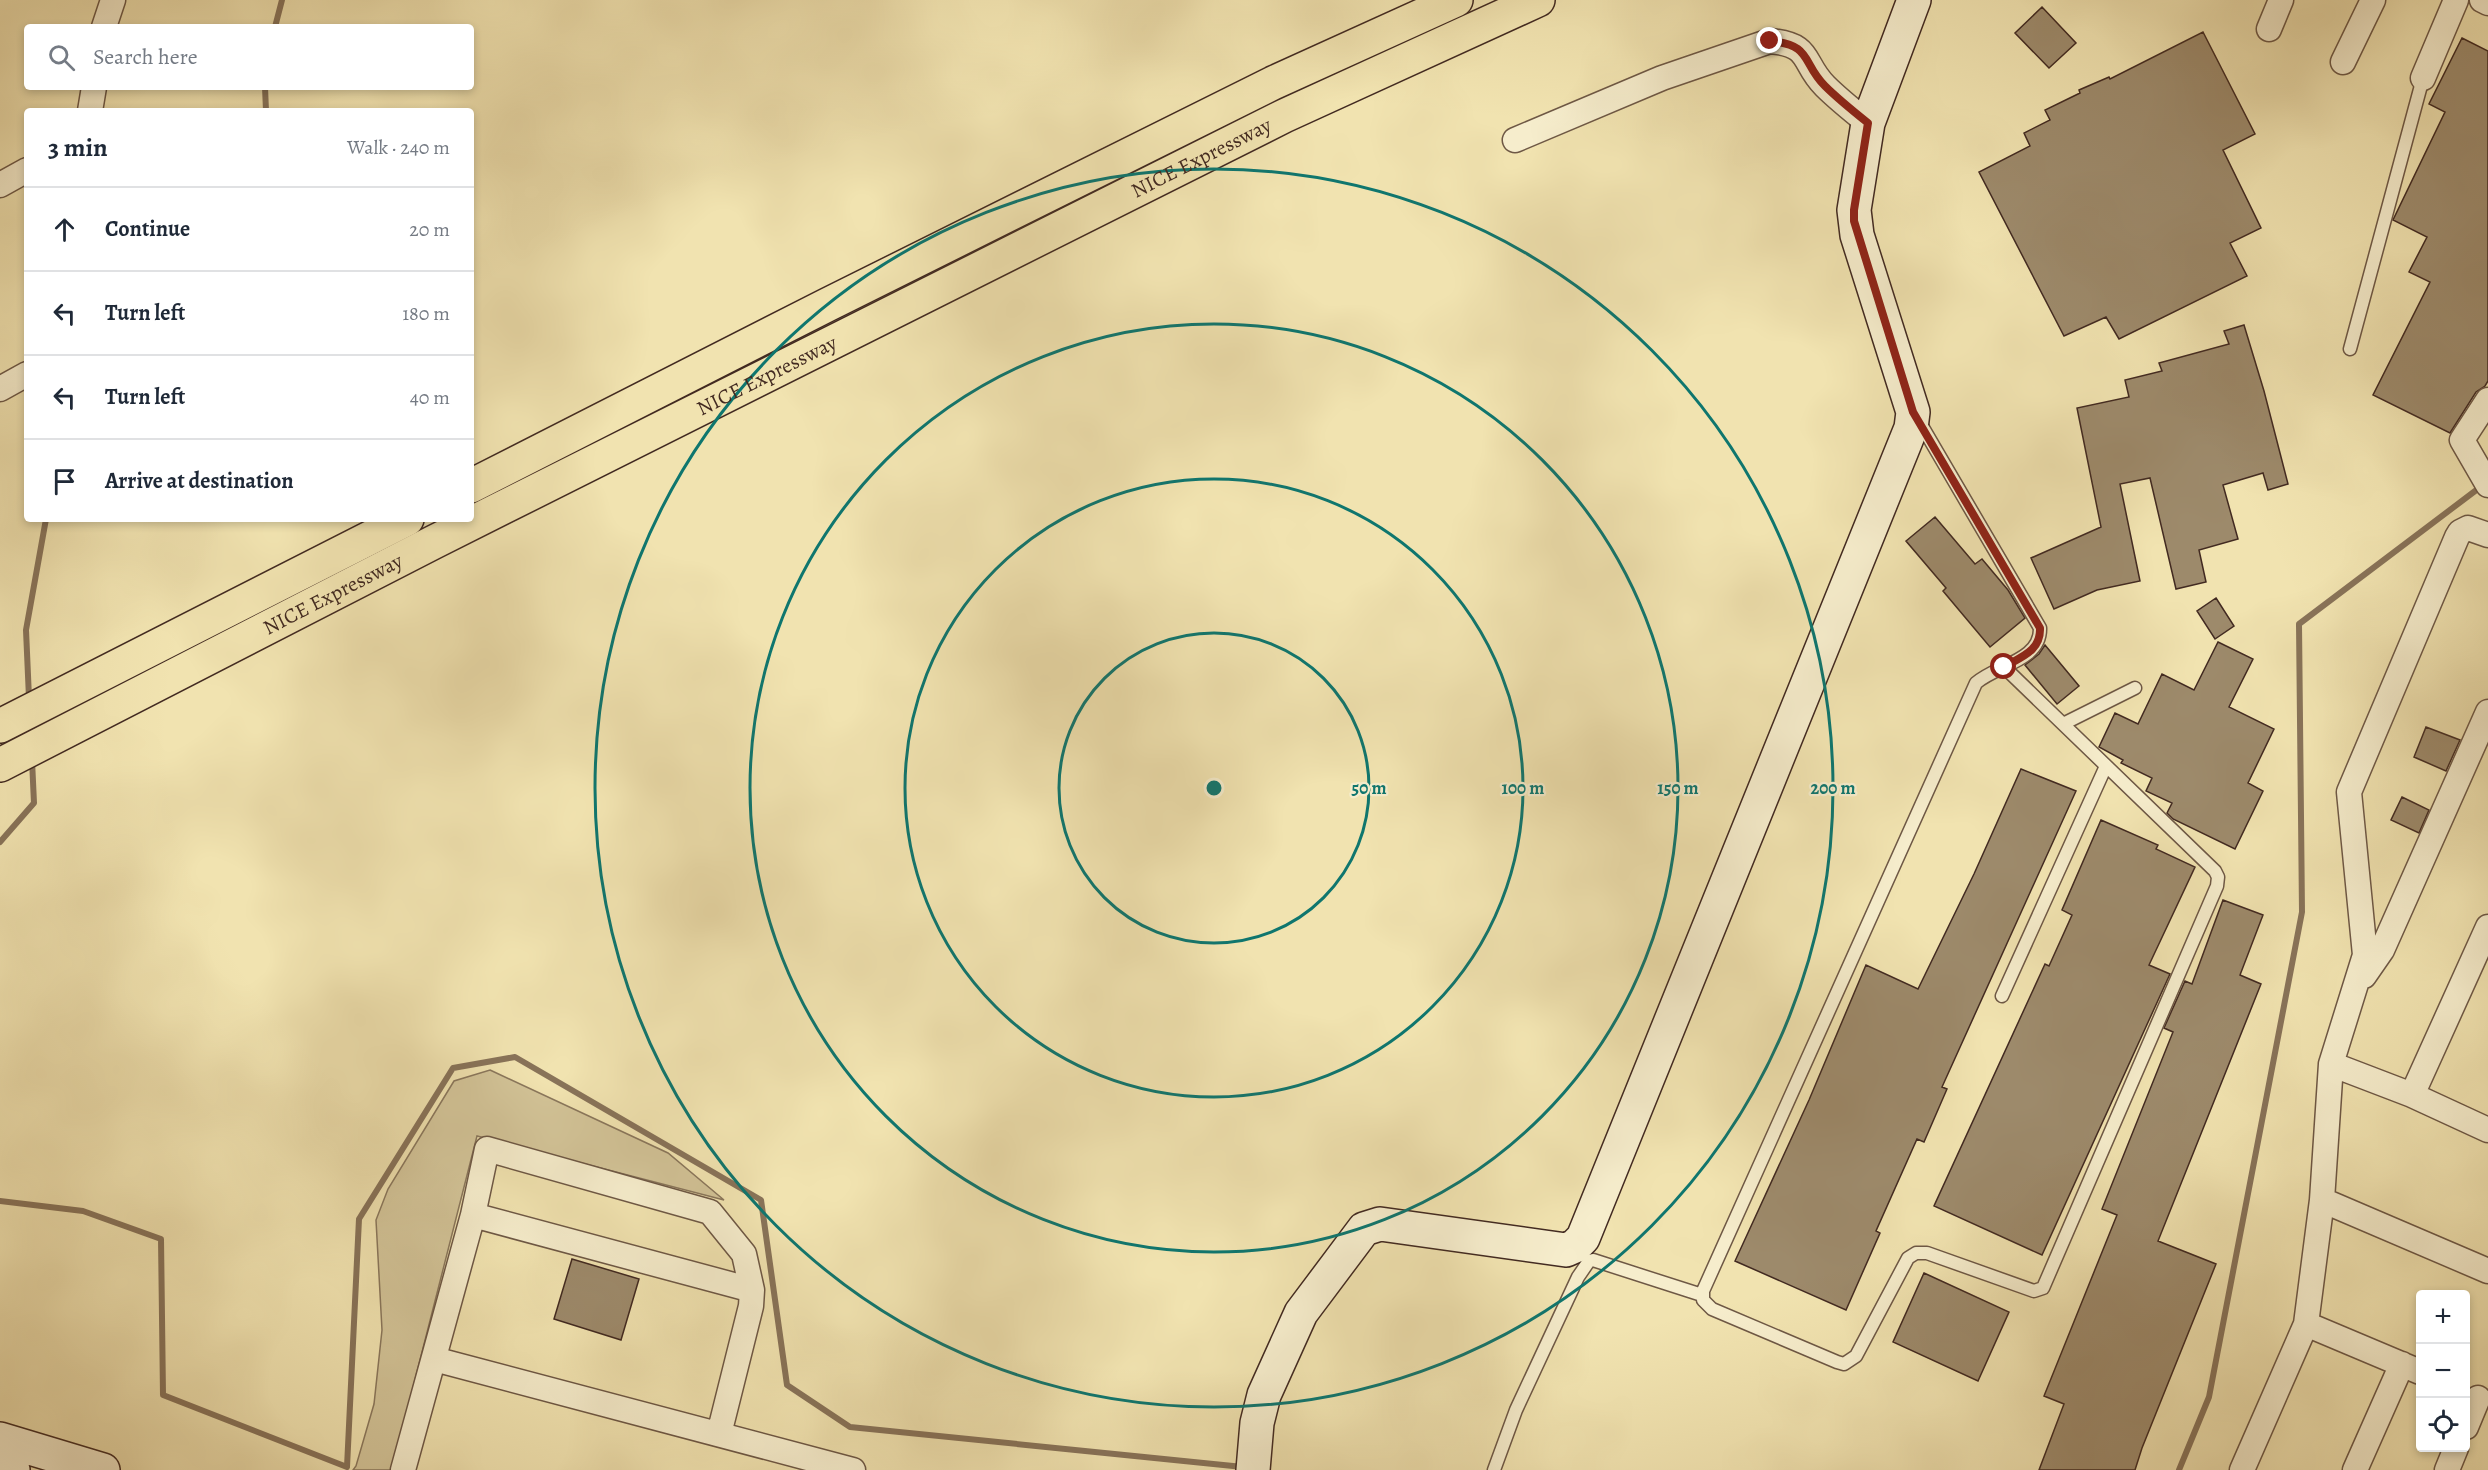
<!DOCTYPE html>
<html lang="en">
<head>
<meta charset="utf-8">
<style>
	body { margin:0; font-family:Alegreya,serif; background:#f2f2f3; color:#1f2937 }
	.controls { position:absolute; right:18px; bottom:18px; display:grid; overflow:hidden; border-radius:6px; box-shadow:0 3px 9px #0003 }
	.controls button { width:54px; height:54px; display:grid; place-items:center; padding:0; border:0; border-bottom:2px solid #e0e1e3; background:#fff; color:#1f2937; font:30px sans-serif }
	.stop { position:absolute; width:18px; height:18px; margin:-14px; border:4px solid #8f2418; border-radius:50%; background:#fff }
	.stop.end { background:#8f2418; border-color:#fff; box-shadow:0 2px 6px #0008 }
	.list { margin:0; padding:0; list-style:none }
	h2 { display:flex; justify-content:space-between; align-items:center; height:78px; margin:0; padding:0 24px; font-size:26px }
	h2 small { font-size:20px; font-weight:400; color:#747a83 }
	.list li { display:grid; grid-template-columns:39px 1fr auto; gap:18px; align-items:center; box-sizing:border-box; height:84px; padding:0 24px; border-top:2px solid #e0e1e3 }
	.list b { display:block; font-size:22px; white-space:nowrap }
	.list em { font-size:20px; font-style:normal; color:#747a83 }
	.icon { flex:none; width:33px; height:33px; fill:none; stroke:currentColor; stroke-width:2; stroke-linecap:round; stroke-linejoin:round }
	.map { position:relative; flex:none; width:2488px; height:1470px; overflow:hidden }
	.search { position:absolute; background:#fff; box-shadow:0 3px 9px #0003; left:24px; top:24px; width:450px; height:66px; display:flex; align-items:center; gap:15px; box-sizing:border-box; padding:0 21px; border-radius:6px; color:#747a83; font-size:22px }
	.panel { position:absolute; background:#fff; box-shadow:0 3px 9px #0003; left:24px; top:108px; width:450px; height:414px; border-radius:6px }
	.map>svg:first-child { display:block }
	.green { fill:#d3c498; stroke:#8a775c; stroke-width:1.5 }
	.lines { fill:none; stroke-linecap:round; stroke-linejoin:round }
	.stream { stroke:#887359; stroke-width:6 }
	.building { fill:#9d8a6b; stroke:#422a21; stroke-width:1.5 }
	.lane-casing { stroke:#6e5845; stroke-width:15 }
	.street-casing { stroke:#6e5845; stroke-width:27 }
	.secondary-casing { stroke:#422a21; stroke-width:36 }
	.highway-casing { stroke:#422a21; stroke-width:36 }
	.lane { stroke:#f6edcc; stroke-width:12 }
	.street { stroke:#f6edcc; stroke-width:24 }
	.secondary { stroke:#f6edcc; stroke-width:33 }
	.highway { stroke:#f1e3b0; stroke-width:33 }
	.route { stroke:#8f2418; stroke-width:8 }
	.ring { fill:none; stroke:#0f766e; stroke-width:3 }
	.labels { text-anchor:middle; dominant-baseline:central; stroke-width:4.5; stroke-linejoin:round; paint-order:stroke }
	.street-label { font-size:21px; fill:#422a21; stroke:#f6edcc }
	.centre { fill:#0f766e; stroke:#f6edcc; stroke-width:3 }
	.ring-label { font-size:18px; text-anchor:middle; font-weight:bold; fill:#0f766e; stroke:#f6edcc; stroke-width:4.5; stroke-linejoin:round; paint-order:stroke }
</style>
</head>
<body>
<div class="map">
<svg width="2488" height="1470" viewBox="0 0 2488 1470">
	<rect width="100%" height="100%" fill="#f1e3b0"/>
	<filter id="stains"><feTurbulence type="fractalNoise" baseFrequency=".00333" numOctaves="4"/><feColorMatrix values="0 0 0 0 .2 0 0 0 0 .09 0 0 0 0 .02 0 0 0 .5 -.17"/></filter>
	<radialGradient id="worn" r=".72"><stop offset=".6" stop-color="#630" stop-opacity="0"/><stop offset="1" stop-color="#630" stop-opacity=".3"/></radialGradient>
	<path class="green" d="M490,1070L668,1153L724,1200L477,1136L392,1470H353L356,1466L374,1404L382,1330L376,1220L388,1189L454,1081Z"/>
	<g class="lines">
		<path class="stream" d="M275,27L282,0
			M265,87L266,111
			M29,698L26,630L46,519
			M0,842L34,803L32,760
			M0,1201L83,1211L161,1239L163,1395L347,1467L359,1219L453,1068L515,1057L761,1200L787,1385L850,1427L1243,1467
			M2179,1470L2209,1397L2302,912L2299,624L2483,485"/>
	</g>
	<path class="building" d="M2042,7L2076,43L2049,68L2015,33Z
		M2203,32L2255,134L2223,150L2261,228L2230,243L2247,276L2119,339L2106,317L2064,336L1979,172L2030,146L2024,133L2050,120L2045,110L2080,93L2079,90L2109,77L2110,79Z
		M2462,38L2488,51V381L2485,386L2476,392L2450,433L2373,395L2430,282L2409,272L2427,237L2393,220L2445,112L2429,104Z
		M2244,325L2264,391L2288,484L2268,490L2263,473L2223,485L2238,539L2199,550L2206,582L2176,589L2150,478L2120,484L2140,581L2097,590L2054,609L2031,558L2101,527L2077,408L2129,397L2125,380L2162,371L2159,363L2229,344L2224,331Z
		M1935,517L1975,564L1982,559L2008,590L2025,618L1990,647L1943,591L1946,588L1906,541Z
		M2216,598L2234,626L2215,639L2197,611Z
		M2218,642L2253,659L2229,707L2274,729L2248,783L2263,791L2235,849L2173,819L2167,813L2172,803L2146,791L2152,778L2121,763L2123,760L2099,747L2115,713L2138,724L2162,674L2194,690Z
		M2045,645L2079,686L2057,704L2025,665L2039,654Z
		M2426,727L2460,740L2446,771L2414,757Z
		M2021,769L2076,791L1942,1087L1947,1089L1924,1142L1917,1139L1876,1231L1880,1233L1846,1310L1735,1261L1809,1100L1866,965L1918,989L1974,874Z
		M2402,797L2429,810L2419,833L2391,820Z
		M2101,820L2158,845L2156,849L2195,867L2149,965L2170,974L2042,1255L1934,1206L2045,964L2049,966L2072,915L2062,910Z
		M2223,900L2263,915L2240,975L2261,984L2158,1241L2216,1264L2142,1448L2135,1470H2039L2064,1404L2044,1396L2117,1215L2102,1209L2173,1032L2164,1028L2185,981L2192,984Z
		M572,1259L639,1279L621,1340L554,1319Z
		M1924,1273L2009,1312L1978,1381L1893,1342Z"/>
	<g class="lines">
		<defs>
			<path id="lane" d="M2350,349L2423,78
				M1919,421L2040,628C2041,661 1996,665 1976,683L1703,1291V1300L1712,1309L1837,1362L1844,1364L1856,1356L1908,1258L1916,1253H1927L2034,1291L2043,1288L2217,886L2218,877L2215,871L2004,667
				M2063,724L2135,688
				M2002,996L2106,766
				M1494,1470L1516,1410L1578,1277L1589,1261L1593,1260L1702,1295"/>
			<path id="street" d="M2482,0L2488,3
				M104,27L113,0
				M2269,29L2281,0
				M2343,62L2373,0
				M2423,78L2456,0
				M90,111L94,87
				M1515,140L1662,78L1770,41C1813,45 1801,62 1825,86C1838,99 1853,111 1868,123
				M0,185L27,170
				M0,389L27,374
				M2488,400L2462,440L2488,485
				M2364,976L2382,950L2488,712
				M2331,1064L2412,1095L2488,1130
				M2412,1095L2488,927
				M2322,1200L2488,1271
				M473,1215L752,1290
				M2306,1324L2420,1372
				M434,1359L853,1470
				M2466,1427L2478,1398
				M403,1470L473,1215L487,1149L710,1212L744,1254L752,1290L751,1306L719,1434
				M2242,1470L2306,1324L2322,1200L2331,1064L2365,955L2349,792L2457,537L2460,532L2468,528L2488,535
				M2355,1470L2402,1364
				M2447,1470L2456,1448"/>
			<path id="secondary" d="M0,1439L103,1470
				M0,1467L13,1470
				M1253,1470L1257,1423L1264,1395L1301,1313L1364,1229L1380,1224L1566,1250L1575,1246L1583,1238L1911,428L1913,412L1857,235L1854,210L1868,123L1914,0"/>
			<g id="highway">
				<path d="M471,486L827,305L1273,83L1456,0"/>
				<path d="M0,726L407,519"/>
				<path id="s1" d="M0,765L434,542L1284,116L1538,0"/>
			</g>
		</defs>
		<use href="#lane" class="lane-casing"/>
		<use href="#street" class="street-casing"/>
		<use href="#secondary" class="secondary-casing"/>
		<use href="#highway" class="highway-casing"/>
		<use href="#lane" class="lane"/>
		<use href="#street" class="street"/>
		<use href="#secondary" class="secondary"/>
		<use href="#highway" class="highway"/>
	</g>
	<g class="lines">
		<path class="route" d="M1770,41C1813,45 1801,62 1825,86C1838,99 1853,111 1868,123L1854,210V221L1913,412L2040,628C2041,651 2021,657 2004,667"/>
	</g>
	<g class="ring">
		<circle cx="1214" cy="788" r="155"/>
		<circle cx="1214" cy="788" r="309"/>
		<circle cx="1214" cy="788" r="464"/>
		<circle cx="1214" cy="788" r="619"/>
	</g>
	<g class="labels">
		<g class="street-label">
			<text stroke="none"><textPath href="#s1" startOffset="1346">NICE Expressway</textPath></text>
			<text stroke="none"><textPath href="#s1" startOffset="860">NICE Expressway</textPath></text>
			<text stroke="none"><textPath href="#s1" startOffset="374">NICE Expressway</textPath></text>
		</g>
	</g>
	<circle cx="1214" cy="788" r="9" class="centre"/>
	<g class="ring-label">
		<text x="1369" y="794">50 m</text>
		<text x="1523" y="794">100 m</text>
		<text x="1678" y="794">150 m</text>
		<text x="1833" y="794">200 m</text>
	</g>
	<rect width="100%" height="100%" filter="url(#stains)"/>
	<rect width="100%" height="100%" fill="url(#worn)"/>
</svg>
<div class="controls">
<button>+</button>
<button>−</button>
<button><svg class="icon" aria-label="locate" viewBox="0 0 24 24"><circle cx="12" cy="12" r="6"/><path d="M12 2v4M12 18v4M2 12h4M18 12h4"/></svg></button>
</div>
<div class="stop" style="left:2004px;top:667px"></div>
<div class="stop end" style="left:1770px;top:41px"></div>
<div class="search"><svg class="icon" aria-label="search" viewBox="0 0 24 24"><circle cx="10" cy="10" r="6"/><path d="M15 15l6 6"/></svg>Search here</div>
<section class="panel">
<h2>3 min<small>Walk · 240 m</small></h2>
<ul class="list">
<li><svg class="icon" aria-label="ahead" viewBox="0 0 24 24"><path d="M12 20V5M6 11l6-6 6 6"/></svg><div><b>Continue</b></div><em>20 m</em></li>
<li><svg class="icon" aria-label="left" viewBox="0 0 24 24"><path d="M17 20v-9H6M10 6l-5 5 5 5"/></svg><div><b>Turn left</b></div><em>180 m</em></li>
<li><svg class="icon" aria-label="left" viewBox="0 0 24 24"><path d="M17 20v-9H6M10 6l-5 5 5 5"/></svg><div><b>Turn left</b></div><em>40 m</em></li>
<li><svg class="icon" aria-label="arrive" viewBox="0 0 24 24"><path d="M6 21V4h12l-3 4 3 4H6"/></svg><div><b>Arrive at destination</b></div></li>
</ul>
</section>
</div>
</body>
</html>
